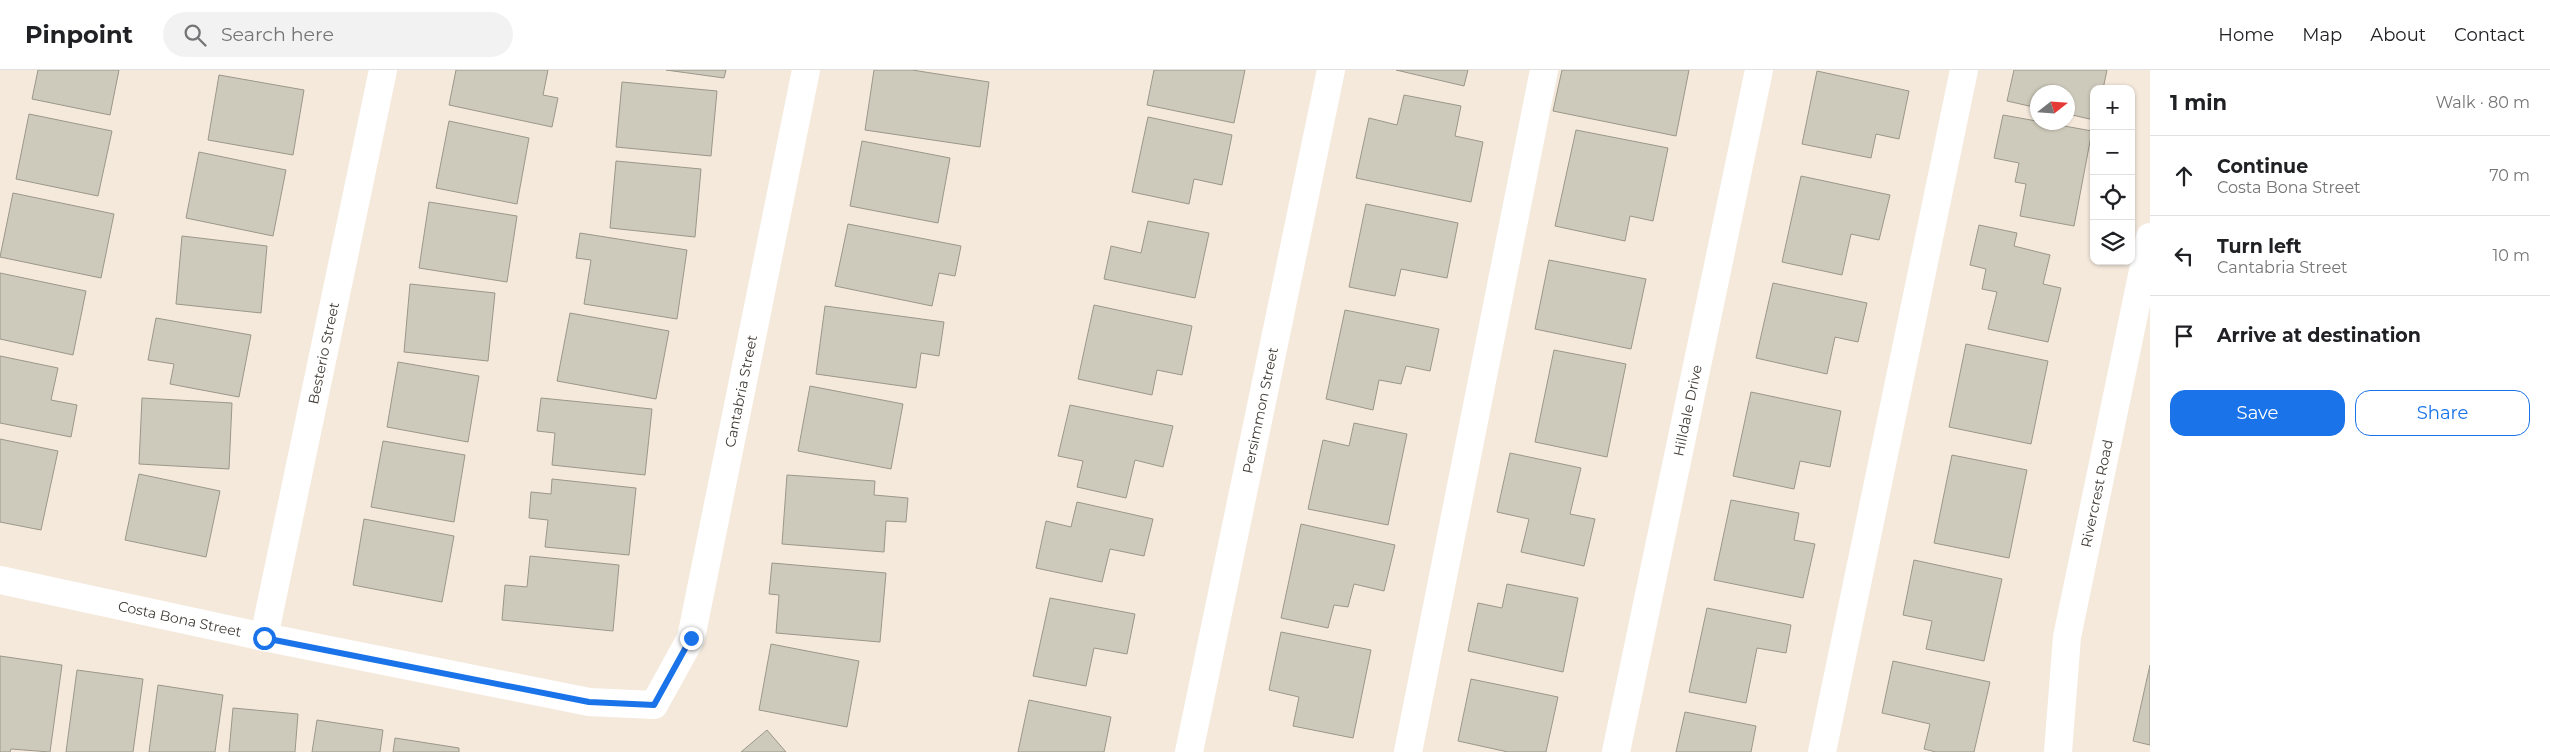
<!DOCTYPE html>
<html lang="en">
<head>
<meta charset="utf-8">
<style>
	body { margin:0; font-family:Montserrat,sans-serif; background:#f2f2f2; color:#202124 }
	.controls { position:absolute; right:15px; top:15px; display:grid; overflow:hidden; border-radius:10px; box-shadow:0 1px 4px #0004 }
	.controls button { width:45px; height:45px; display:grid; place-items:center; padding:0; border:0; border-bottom:1px solid #e0e0e0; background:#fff; color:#202124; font:25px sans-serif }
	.compass { position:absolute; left:2030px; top:15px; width:45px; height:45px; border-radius:50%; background:#fff; box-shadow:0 1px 4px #0004; rotate:73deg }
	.stop { position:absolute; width:15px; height:15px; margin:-11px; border:4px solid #1a73e8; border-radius:50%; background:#fff }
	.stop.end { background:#1a73e8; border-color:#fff; box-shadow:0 1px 5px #0008 }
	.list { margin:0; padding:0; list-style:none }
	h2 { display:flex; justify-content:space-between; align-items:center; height:65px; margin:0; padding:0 20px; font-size:21px }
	h2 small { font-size:16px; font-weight:400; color:#757577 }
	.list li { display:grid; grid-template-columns:32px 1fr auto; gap:15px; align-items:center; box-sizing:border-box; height:80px; padding:0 20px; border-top:1px solid #e0e0e0 }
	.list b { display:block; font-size:19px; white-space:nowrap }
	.list p { margin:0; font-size:16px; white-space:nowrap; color:#757577 }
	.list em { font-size:16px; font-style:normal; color:#757577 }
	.actions { display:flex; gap:10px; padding:15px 20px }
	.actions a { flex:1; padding:11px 0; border:1px solid #1a73e8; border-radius:15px; text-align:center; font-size:18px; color:#1a73e8 }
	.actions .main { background:#1a73e8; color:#fff }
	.icon { flex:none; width:28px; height:28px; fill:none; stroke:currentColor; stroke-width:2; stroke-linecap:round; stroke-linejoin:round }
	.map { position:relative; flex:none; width:2150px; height:682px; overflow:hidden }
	header { display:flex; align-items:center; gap:30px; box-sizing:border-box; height:70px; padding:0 25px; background:#fff; border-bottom:1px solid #e0e0e0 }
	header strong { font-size:24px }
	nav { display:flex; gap:28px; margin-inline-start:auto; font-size:18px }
	.search { width:350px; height:45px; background:#f2f2f2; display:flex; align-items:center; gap:12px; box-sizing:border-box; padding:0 18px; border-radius:28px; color:#757577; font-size:19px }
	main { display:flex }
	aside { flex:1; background:#fff }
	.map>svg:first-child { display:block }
	.building { fill:#cecabb; stroke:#9a9789 }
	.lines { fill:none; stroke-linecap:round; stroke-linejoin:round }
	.minor { stroke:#fff; stroke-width:28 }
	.route { stroke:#1a73e8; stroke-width:6 }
	.labels { text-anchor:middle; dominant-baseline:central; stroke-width:4; stroke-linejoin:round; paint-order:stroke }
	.street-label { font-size:14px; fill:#413c37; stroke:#fef7ef }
</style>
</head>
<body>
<header>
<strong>Pinpoint</strong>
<div class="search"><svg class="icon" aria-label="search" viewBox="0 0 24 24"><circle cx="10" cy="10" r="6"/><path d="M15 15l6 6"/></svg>Search here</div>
<nav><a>Home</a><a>Map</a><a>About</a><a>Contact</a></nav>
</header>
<main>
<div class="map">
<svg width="2150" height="682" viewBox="0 0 2150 682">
	<rect width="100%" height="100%" fill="#f5e9dc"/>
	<path class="building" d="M38,0H119L110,45L32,29Z
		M456,0H548L543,25L558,28L552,57L449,35Z
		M666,0H726L724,8Z
		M874,0H912L989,12L980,77L865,60Z
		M1154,0H1245L1234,53L1147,35Z
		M1396,0H1468L1464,16Z
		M1562,0H1689L1676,66L1553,41Z
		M2014,0H2107L2103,19H2094V50L2068,44V22H2038V38L2007,31Z
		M1817,1L1909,21L1899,69L1876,64L1871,88L1802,74Z
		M219,5L304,20L293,85L208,70Z
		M622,12L717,21L711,86L616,77Z
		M1404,25L1461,36L1455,66L1483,72L1471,132L1356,108L1369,48L1397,55Z
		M29,44L112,61L98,126L16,109Z
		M2003,45L2092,61L2074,156L2020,146L2026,114L2015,112L2019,93L1994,88Z
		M1148,47L1232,65L1222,115L1194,109L1189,134L1132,122Z
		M449,51L529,68L517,134L436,118Z
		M1576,60L1668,78L1653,151L1630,146L1625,171L1555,156Z
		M862,71L950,88L938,153L850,136Z
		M199,82L286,100L273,166L186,148Z
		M616,91L701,99L695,167L610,158Z
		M1801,106L1890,125L1879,170L1851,164L1842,205L1782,192Z
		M13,123L114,144L101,208L0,187Z
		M429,132L517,146L507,212L419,198Z
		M1366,134L1458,153L1447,208L1401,199L1395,226L1349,217Z
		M1148,151L1209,163L1195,228L1104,209L1111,176L1141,183Z
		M848,154L961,176L955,206L939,203L932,236L835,216Z
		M1979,155L2017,163L2014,176L2050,185L2043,214L2061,218L2048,272L1988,259L1997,222L1982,219L1986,199L1970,195Z
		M580,163L687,180L677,249L584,234L591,190L576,188Z
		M182,166L267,176L261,243L176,234Z
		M1549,190L1646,209L1631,279L1535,259Z
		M0,203L86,221L73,285L0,269Z
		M1773,213L1867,233L1858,272L1835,267L1827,304L1756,288Z
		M410,214L495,223L488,291L404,282Z
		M1094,235L1192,256L1182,305L1157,300L1152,325L1078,309Z
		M825,236L944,252L939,286L921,283L916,318L816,304Z
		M1345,240L1439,259L1430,301L1406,296L1401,314L1379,310L1373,340L1326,329Z
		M570,243L669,261L656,329L557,311Z
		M156,248L251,265L239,327L170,314L174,294L148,290Z
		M1966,274L2048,291L2031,374L1949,357Z
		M1554,280L1626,294L1607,387L1535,372Z
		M0,286L58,298L51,330L77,335L71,367L0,353Z
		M398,292L479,306L468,372L387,357Z
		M810,316L903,334L891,399L798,381Z
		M1751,322L1841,341L1830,397L1800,391L1794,419L1733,406Z
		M142,328L232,333L229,399L139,394Z
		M541,328L652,339L645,405L552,395L555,363L537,361Z
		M1070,335L1173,356L1163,397L1135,390L1126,428L1077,417L1083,391L1058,386Z
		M1354,353L1407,364L1388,455L1308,439L1323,370L1349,376Z
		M0,369L58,381L41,460L0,452Z
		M383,371L465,385L454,452L371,437Z
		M1510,383L1581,398L1570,444L1595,449L1584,496L1521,482L1529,449L1497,442Z
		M1952,385L2027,400L2009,488L1934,473Z
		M139,404L220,421L206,487L125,470Z
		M787,405L875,411L874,425L908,428L906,452L886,451L884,482L782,474Z
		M552,409L636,418L629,485L545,477L548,450L529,448L531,422L551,424Z
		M1731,430L1799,443L1794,470L1815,474L1803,528L1714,510Z
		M1077,432L1153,449L1144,486L1110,479L1102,512L1036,498L1046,451L1071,457Z
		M364,449L454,466L442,532L353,515Z
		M1301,454L1395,475L1384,521L1354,514L1348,537L1334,535L1328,558L1281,548Z
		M530,486L619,495L613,561L502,550L505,515L527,517Z
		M1914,490L2002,509L1984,591L1926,579L1932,551L1903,545Z
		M772,493L886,503L880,572L776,563L779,525L769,524Z
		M1507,514L1578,528L1563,602L1468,581L1478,533L1502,538Z
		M1050,528L1135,544L1127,584L1094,578L1086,616L1033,606Z
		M1707,538L1791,555L1786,583L1757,578L1746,633L1689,622Z
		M1281,562L1371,580L1353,668L1293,656L1299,627L1269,620Z
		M771,574L859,591L847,657L759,640Z
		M0,586L62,595L50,682L11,679L10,682H0Z
		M1893,591L1990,612L1974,682H1936L1924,679L1930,654L1882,643Z
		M2150,595V675L2133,671Z
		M77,600L143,609L133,682H66Z
		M1471,609L1558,627L1546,682H1508L1458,671Z
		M158,615L223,625L215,682H149Z
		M1029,630L1111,647L1104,682H1018Z
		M233,638L298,644L295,682H229Z
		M1685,642L1756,656L1751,682H1676Z
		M317,650L383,660L380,682H312Z
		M767,660L786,682H741Z
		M395,668L459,678V682H393Z"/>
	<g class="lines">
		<g class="minor">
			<path id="s1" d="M0,510L264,567L589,632L654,635L691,568L806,0"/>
			<path id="s2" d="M264,567L383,0"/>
			<path id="s3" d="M1189,682L1331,0"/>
			<path d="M1408,682L1544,0"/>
			<path id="s4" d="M1616,682L1759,0"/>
			<path d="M1822,682L1964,0"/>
			<path id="s5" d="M2058,682L2067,567L2150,167"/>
		</g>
	</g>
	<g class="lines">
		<path class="route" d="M264,568L589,632L654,635L691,568"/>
	</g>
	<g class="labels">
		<g class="street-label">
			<text stroke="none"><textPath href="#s2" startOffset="290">Besterio Street</textPath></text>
			<text stroke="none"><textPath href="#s1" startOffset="995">Cantabria Street</textPath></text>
			<text stroke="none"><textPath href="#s3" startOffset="349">Persimmon Street</textPath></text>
			<text stroke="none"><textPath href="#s4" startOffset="349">Hilldale Drive</textPath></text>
			<text stroke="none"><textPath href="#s5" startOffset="262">Rivercrest Road</textPath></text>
			<text stroke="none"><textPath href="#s1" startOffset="184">Costa Bona Street</textPath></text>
		</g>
	</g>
</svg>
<div class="controls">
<button>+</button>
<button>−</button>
<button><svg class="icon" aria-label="locate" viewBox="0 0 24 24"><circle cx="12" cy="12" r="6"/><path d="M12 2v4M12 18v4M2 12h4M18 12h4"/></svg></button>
<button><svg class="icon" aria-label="layers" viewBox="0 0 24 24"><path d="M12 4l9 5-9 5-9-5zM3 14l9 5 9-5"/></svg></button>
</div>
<svg class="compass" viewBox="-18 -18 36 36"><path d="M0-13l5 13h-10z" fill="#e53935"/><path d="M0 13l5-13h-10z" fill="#757577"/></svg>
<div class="stop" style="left:264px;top:568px"></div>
<div class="stop end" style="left:691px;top:568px"></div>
</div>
<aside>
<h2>1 min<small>Walk · 80 m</small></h2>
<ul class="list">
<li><svg class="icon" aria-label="ahead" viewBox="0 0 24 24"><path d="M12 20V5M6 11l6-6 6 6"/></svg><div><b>Continue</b><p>Costa Bona Street</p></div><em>70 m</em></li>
<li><svg class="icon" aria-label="left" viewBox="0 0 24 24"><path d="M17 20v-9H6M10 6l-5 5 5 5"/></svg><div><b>Turn left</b><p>Cantabria Street</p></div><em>10 m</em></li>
<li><svg class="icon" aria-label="arrive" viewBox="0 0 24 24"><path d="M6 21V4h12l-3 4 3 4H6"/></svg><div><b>Arrive at destination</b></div></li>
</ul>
<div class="actions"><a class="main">Save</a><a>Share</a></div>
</aside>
</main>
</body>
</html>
